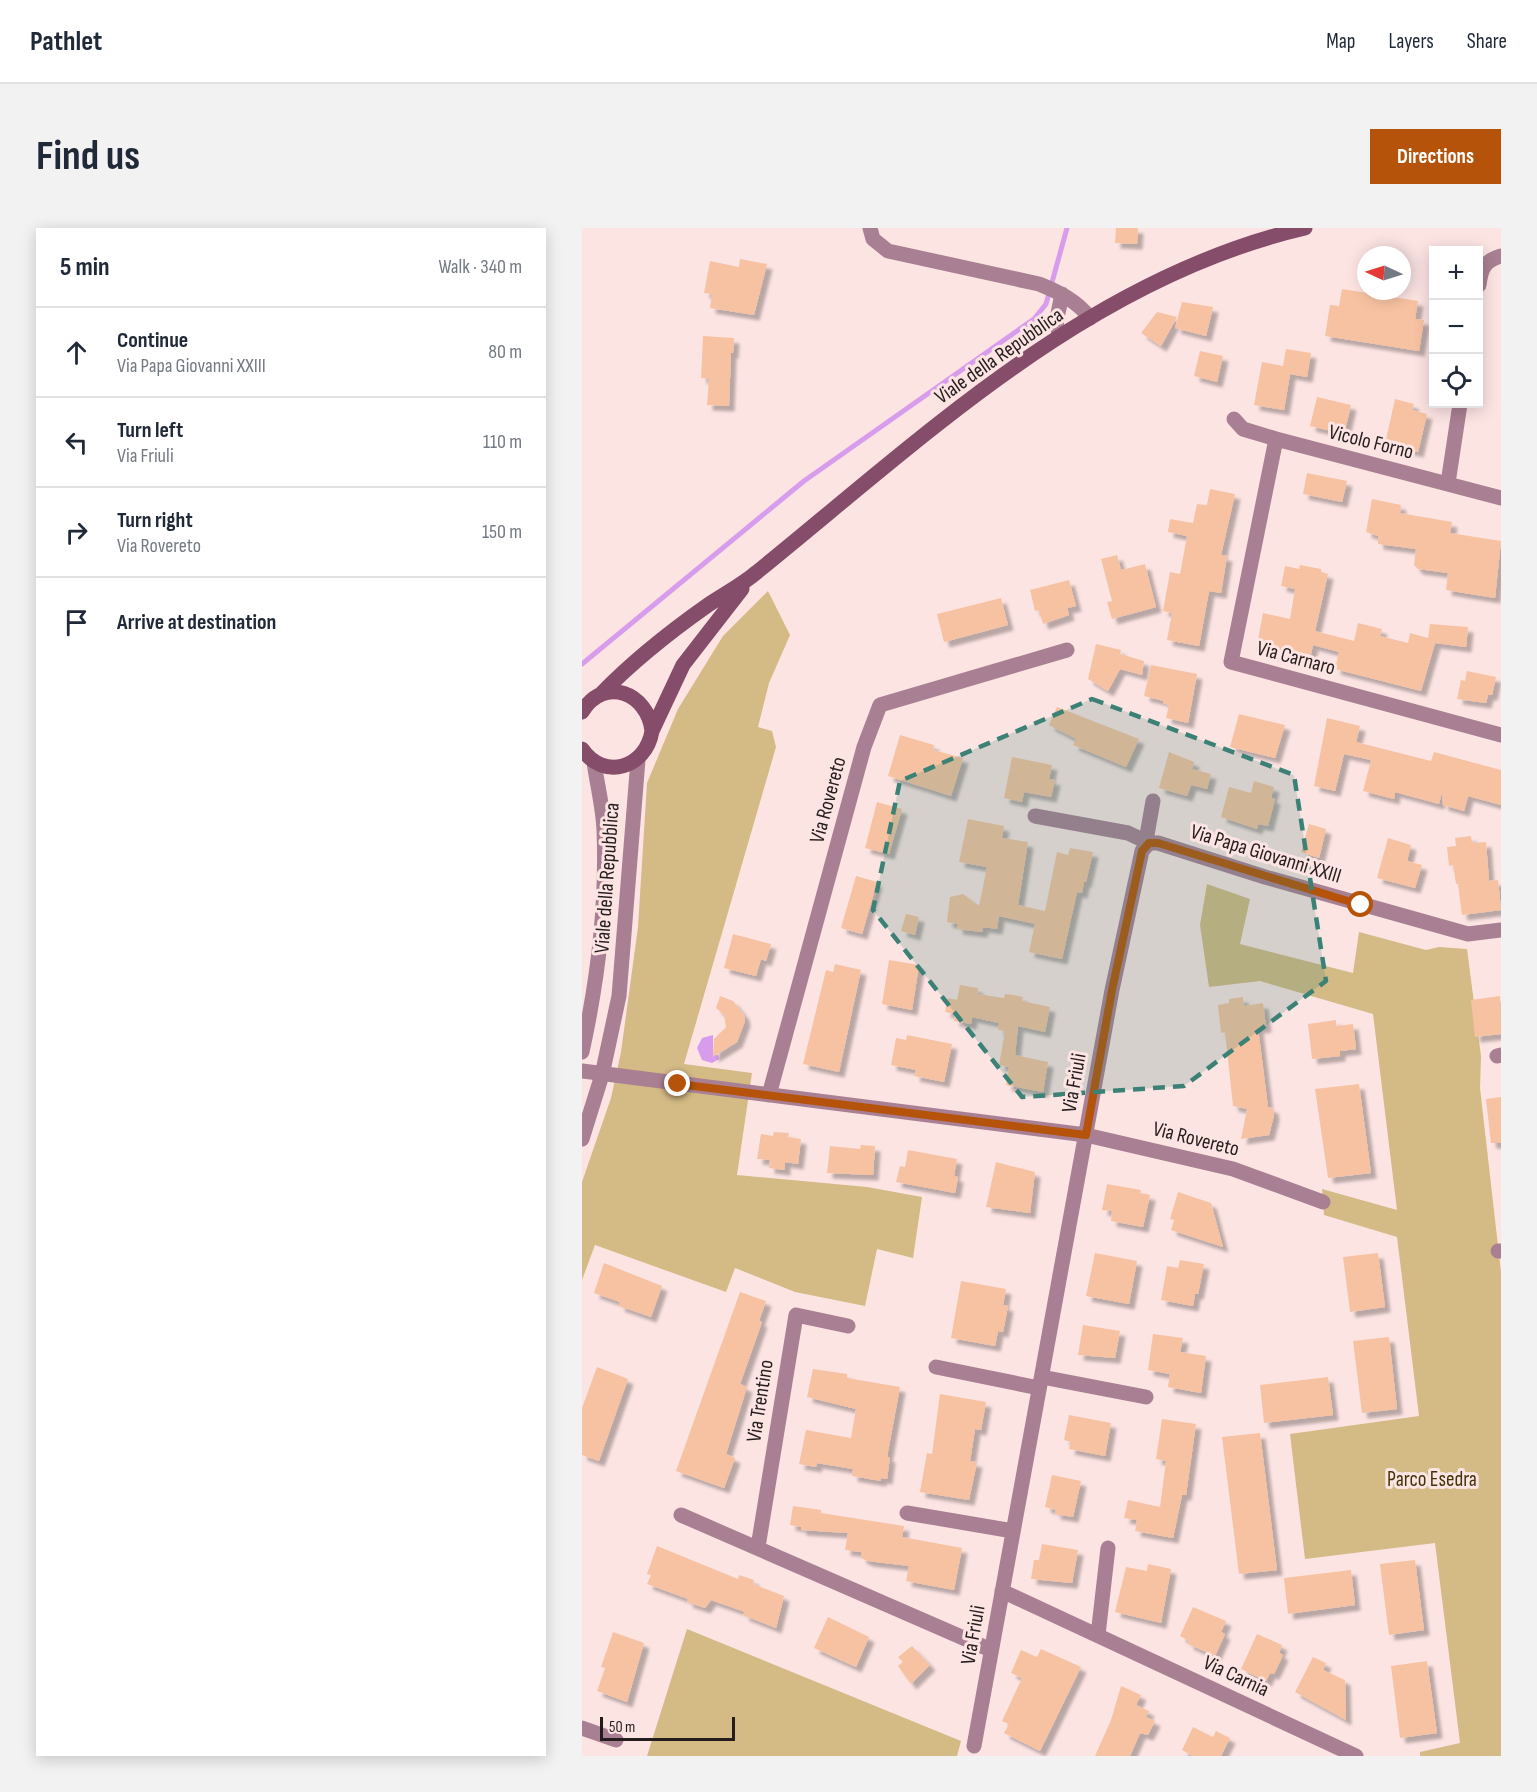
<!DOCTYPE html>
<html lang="en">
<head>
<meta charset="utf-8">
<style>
	body { margin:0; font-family:"Sofia Sans Condensed",sans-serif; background:#f2f2f3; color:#1f2937 }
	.controls { position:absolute; right:18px; top:18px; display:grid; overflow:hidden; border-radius:0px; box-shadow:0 3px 15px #0003 }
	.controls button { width:54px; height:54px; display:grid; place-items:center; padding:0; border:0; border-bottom:2px solid #e0e1e3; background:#fff; color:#1f2937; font:30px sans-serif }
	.compass { position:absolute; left:775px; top:18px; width:54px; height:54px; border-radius:50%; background:#fff; box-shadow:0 3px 15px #0003; rotate:274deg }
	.scale { position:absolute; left:18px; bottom:15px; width:135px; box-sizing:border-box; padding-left:6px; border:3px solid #251d1d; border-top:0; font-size:16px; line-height:21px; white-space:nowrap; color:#251d1d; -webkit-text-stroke:4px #fce4e3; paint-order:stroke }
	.stop { position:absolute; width:18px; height:18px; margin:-14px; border:4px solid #b45309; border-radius:50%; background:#fff }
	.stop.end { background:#b45309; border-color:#fff; box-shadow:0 2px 6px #0008 }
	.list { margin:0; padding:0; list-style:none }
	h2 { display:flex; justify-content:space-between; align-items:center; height:78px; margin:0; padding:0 24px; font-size:26px }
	h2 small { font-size:20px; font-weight:400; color:#747a83 }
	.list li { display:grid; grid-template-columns:39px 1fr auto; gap:18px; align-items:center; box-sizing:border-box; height:90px; padding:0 24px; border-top:2px solid #e0e1e3 }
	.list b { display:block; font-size:22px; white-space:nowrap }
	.list p { margin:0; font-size:20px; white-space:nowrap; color:#747a83 }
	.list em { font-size:20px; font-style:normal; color:#747a83 }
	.icon { flex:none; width:33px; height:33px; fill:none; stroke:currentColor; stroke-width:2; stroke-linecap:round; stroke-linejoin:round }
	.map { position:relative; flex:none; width:919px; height:1528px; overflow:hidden; border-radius:0px }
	header { display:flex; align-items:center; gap:36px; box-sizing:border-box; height:84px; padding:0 30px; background:#fff; border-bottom:2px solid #e0e1e3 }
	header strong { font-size:28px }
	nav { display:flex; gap:33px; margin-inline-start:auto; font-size:21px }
	.intro { display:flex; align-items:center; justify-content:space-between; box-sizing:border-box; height:144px; padding:0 36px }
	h1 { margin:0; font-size:42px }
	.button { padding:15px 27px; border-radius:0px; background:#b45309; color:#fff; font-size:21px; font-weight:700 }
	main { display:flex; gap:36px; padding:0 36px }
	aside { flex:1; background:#fff; border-radius:0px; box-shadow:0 3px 15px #0003 }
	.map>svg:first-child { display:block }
	.green { fill:#d4ba85 }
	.water { fill:#d79ceb }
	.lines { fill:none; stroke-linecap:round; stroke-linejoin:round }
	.stream { stroke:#d79ceb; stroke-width:5 }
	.building { fill:#f7c2a1; filter:url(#shadow) }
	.minor { stroke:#a98093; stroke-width:15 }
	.tertiary { stroke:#a98093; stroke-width:15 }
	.secondary { stroke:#864d6a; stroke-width:15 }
	.route { stroke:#b45309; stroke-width:8 }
	.marked { fill:#3c8175; fill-opacity:0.2; stroke:#3c8175; stroke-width:4.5; stroke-dasharray:12 8; stroke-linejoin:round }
	.labels { text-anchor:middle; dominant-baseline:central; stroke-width:6; stroke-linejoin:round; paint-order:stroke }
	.street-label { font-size:21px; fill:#251d1d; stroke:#fce4e3 }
	.park-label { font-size:21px; fill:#453308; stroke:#fce4e3 }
</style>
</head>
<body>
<header>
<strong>Pathlet</strong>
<nav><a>Map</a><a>Layers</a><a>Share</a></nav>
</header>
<div class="intro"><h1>Find us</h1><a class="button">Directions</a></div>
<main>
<aside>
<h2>5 min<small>Walk · 340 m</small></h2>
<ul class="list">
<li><svg class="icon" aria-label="ahead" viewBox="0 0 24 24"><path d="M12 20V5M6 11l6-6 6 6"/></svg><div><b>Continue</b><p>Via Papa Giovanni XXIII</p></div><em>80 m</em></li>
<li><svg class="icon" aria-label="left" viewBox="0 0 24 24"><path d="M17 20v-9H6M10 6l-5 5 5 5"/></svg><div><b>Turn left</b><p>Via Friuli</p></div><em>110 m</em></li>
<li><svg class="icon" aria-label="right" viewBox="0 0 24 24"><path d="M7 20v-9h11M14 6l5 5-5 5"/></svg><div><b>Turn right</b><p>Via Rovereto</p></div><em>150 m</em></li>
<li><svg class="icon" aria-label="arrive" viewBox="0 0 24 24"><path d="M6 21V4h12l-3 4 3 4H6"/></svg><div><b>Arrive at destination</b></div></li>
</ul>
</aside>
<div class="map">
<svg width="919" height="1528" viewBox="0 0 919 1528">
	<defs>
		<filter id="shadow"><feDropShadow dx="5.5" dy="5.5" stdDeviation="1.5" flood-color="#0004"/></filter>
	</defs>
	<rect width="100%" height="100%" fill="#fce4e3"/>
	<path class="green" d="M186,363L208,407L187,455L176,499L190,503L194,519L102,836L170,845L155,947L285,959L340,969L331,1030L295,1021L283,1078L213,1064L153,1040L144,1064L13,1017L0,1052V954L29,870L39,824L56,699L65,555L96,481L141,408Z
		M625,656L668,671L658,716L771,745L777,704L844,722L857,719L885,721L899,828L898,860L919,1044V1528H838V1524L878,1515L853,1315L723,1331L708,1206L837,1188L815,1009L742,987L740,961L815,982L791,786L678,753L627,759L618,697Z
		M105,1401L379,1513L375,1528H65Z"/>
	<path class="water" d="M131,807V827H136L137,831L130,835L120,832L115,820L120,810Z"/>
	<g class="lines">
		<path class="stream" d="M0,436L222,253L452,91L464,76L485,0"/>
	</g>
	<path class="building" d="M534,0H556L555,16L533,15Z
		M158,31L185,36L172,87L128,80L130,66L122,65L128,33L157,39Z
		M760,61L836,73L833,91L842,92L837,123L743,108L748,77L757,78Z
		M600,74L631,79L624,108L593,100Z
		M575,84L595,89L579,118L559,105Z
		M121,108L152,110L151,125H149L147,178L125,177L127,151L119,150Z
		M704,121L729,125L725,149L708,146L702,182L672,177L680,134L701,138Z
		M618,123L641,128L635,154L612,148Z
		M735,169L769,177L762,206L728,198Z
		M813,171L832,176L830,182L845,186L836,224L803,216Z
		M725,245L765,253L760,274L721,266Z
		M628,261L653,266L639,327L645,328L639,365L627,363L617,418L585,412L590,385L581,383L588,344L598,346L605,308L586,304L588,291L611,295L615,276L625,277Z
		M790,271L819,277L818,285L870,294L868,305L919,313L913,370L864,362L866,345L836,341L832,337L834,321L796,316V308L784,304Z
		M535,327L539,342L563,336L574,379L530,391L525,374L530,373L519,331Z
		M718,337L739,341V344L746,346L733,403L772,413L776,395L800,401L798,408L826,415L828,405L846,410L848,396L886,399L884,419L853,415L839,463L753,441L757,424L731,417L727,435L674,422L681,385L708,391L713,361L699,358L703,338L717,341Z
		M487,352L494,378L485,380L487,387L461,396L457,382L453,383L448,362Z
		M419,370L426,397L362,414L355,386Z
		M514,416L539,422L538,426L562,433L560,447L538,441L526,463L506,451Z
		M569,437L615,446L606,495L584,490L587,477L581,475L582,473L562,468Z
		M885,443L914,449L910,467H906L904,475L875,471L879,452L883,453Z
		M475,479L557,511L544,539L491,517L494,511L467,497Z
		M657,486L703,497L693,530L648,519Z
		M745,490L778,498L774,514L849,533L852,524L919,542V577L886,568L882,583L861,577L860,564L857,576L813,564L812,571L781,563L789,532L762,526L753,563L732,558Z
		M318,507L352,517L351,522L381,530L369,568L306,548Z
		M587,524L612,534L610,541L629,546L625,561L609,557L605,568L577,560Z
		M430,529L470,537L467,551L473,552L469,569L442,564L440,574L422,570Z
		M672,553L692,559L689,570L693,571L686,598L676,596L675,601L639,589L647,559L669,565Z
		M295,574L320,581L307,626L283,620Z
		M386,591L422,598L420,610L446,614L436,677L463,683L475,624L486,627L488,620L511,624L504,654H502L500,665L495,664L480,731L447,724L453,696L417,688L415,701L401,699L400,704L375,701L376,696L365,694L368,669L381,666L397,678L405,639L377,634Z
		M727,596L744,601L737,630L719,624Z
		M889,608L890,615L904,614L907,653L916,652L919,682L880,687L876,656H874L871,637L867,638L865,619L874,618L873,610Z
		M806,610L829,617L825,633L840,637L833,660L795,650Z
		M274,648L295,654L280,706L259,700Z
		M324,686L337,689L333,707L319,703Z
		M151,706L189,716L184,733L179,731L174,748L142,740Z
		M307,732L337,737L330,782L300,776Z
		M253,736L279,742L257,844L221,836L244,742L251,744Z
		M378,757L396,760V766L422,770L423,766L431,767L441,769L440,773L468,779L463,804L436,798L433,827L466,834L461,864L424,857L427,839L417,837L423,803L416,802L417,795L390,789L389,796L372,793L373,786L363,784L366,770L375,772Z
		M138,768L151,773L162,787L163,793L155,814L131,829L132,811L144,799L142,787L134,780Z
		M918,768L919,806L893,809L889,772Z
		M661,769L662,778L681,775L684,799L676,800L686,879L691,880L692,887L687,907L659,911L665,881L651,878L643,804L639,805L636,777L647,775V771Z
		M754,792V798L771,796L774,821L758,823V828L730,831L726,796Z
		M325,807L370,816L362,854L332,848L334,842L309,837L314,810L324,812Z
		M777,856L789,945L746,950L733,861Z
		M919,869V915H909L904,871Z
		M192,904L207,905L206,909L219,911L216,936L203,934V942L187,940L188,932L175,931L179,906L191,908Z
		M279,917L293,918L291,947L245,945L248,918L278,921Z
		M326,922L375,931L372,948L376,949L373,965L314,954L318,938L323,939Z
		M414,934L453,944L448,985L404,979Z
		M525,956L559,962L558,965L568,967L561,999L529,993L530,983L520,982Z
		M596,964L629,975L641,1019L589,1002L592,992L588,991Z
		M513,1025L555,1033L547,1076L504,1068Z
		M796,1025L803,1079L768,1084L761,1029Z
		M598,1032L622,1036L616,1066H613L611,1078L579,1072L585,1038L596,1040Z
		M22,1035L80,1058L69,1089L37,1078L38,1074L12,1065Z
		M379,1053L424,1061L421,1077L426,1078L421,1104L416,1103L413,1118L369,1110Z
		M158,1064L184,1073L177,1093L180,1094L158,1156L165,1159L144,1226L153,1230L142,1260L94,1243Z
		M501,1097L538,1103L533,1130L496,1127Z
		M571,1106L601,1110L598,1124L624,1128L619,1165L586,1159L588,1146L566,1142Z
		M807,1109L815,1181L780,1185L771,1113Z
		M15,1139L46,1151L17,1233L0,1227V1180Z
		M231,1141L265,1146V1150L318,1159L305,1229H308L305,1251L299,1250V1253L270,1248L271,1241L235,1235L234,1239L217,1236L224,1202L269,1210L274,1181L225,1169Z
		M746,1149L751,1187L682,1195L678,1157Z
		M358,1166L404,1174L399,1202L393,1201L388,1233L395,1234L387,1272L338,1264L345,1225L350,1226Z
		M487,1187L529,1195L523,1228L487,1221L489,1214L482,1212Z
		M580,1191L614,1196L604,1267H600L591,1310L553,1303L555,1292L542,1290L546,1272L578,1279L584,1233L574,1231Z
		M678,1205L695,1342L657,1346L640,1209Z
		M470,1247L499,1253L491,1289L473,1286L474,1282L463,1279Z
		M211,1278L239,1282V1285L322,1298L320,1309L380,1320L372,1362L324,1353L327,1338L286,1333L279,1330V1324L263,1322L266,1305L219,1302V1299L208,1297Z
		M460,1316L496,1322L490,1355L449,1351L452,1332H457Z
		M75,1318L156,1351L157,1347L172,1352L171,1356L202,1368L194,1400L161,1387L163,1384L129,1372L123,1380L105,1374L106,1371L65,1356L69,1347L65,1346Z
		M833,1332L842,1402L807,1407L798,1336Z
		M566,1336L589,1341L579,1395L533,1384L544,1339L565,1343Z
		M769,1342L773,1377L706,1386L702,1350Z
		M611,1379L644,1393L639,1404L643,1406L633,1428L606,1416L607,1413L598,1408Z
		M246,1389L287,1409L274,1439L232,1420Z
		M31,1404L62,1415L45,1474L15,1463L23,1440L19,1439Z
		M675,1406L700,1417L697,1425L701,1427L692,1446L688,1445L684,1453L659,1441Z
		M330,1418L348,1437L329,1456L316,1438L321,1434L316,1429Z
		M459,1421L499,1439L458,1523L422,1505L427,1496L420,1493L440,1450L429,1445L439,1422L455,1429Z
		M731,1429L744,1435L741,1442L763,1452L764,1492L713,1464Z
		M845,1433L855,1505L818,1510L809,1438Z
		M539,1458L559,1467L554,1477L567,1483L564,1489L573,1493L566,1507L558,1505L548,1528H513L529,1492Z
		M611,1499L631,1509L634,1503L648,1510L639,1528H611L600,1522Z"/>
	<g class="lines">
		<path class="minor" d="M288,0L291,11L306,23L457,56C477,64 495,73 508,90
			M897,57C899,41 902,33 919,28
			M478,108L474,95L480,66
			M652,191L661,201L694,211L919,270
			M694,211L649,434L919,507
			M866,255L878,176
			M453,588L546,605L567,615
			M567,615L565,607L571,573
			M915,828L919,827
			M0,843L504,907L651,941L741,974
			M187,867L282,519L298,477L485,422
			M916,1023H919
			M354,1139L457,1160
			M460,1149L564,1169
			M325,1285L431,1303
			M99,1287L409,1422
			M176,1319L214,1087L266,1098
			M420,1363L774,1528
			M516,1407L526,1320
			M0,1500L34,1512
			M392,1518L530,762L560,623L567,615H576L683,649L886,706L919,702"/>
		<path class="tertiary" d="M0,824C16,751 25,676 22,602C21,579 15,556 12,534
			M0,911L20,847L37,768L56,532"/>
		<path class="secondary" d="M18,467C50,434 89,403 126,377C142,366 160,357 175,344C342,209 507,50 723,0
			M0,484C22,447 66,465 70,503
			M0,521C22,553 64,540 70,503L101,437L160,361"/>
	</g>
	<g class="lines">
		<path class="route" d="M96,856L504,907L530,762L560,623L567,615H576L779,677"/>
	</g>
	<path class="marked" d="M510,471L712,547L744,753L602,858L440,869L291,682L318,553Z"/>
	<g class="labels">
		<g class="street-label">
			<text transform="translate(417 128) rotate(-35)">Viale della Repubblica</text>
			<text transform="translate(789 214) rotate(14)">Vicolo Forno</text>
			<text transform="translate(714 430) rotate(15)">Via Carnaro</text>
			<text transform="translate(246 572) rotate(-75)">Via Rovereto</text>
			<text transform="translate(684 626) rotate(17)">Via Papa Giovanni XXIII</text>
			<text transform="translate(25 650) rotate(-86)">Viale della Repubblica</text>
			<text transform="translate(492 855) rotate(-80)">Via Friuli</text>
			<text transform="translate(614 911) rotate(14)">Via Rovereto</text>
			<text transform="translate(178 1173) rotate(-81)">Via Trentino</text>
			<text transform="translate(391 1407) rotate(-80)">Via Friuli</text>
			<text transform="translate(654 1448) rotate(25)">Via Carnia</text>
		</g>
		<g class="park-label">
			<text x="850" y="1251">Parco Esedra</text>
		</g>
	</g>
</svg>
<div class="controls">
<button>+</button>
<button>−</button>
<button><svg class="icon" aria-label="locate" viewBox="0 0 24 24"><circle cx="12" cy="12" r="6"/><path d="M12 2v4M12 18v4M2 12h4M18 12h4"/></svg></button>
</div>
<svg class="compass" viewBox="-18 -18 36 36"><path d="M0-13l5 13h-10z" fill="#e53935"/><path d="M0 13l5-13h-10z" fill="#747a83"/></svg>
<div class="scale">50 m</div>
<div class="stop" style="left:779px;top:677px"></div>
<div class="stop end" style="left:96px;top:856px"></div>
</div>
</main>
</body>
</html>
